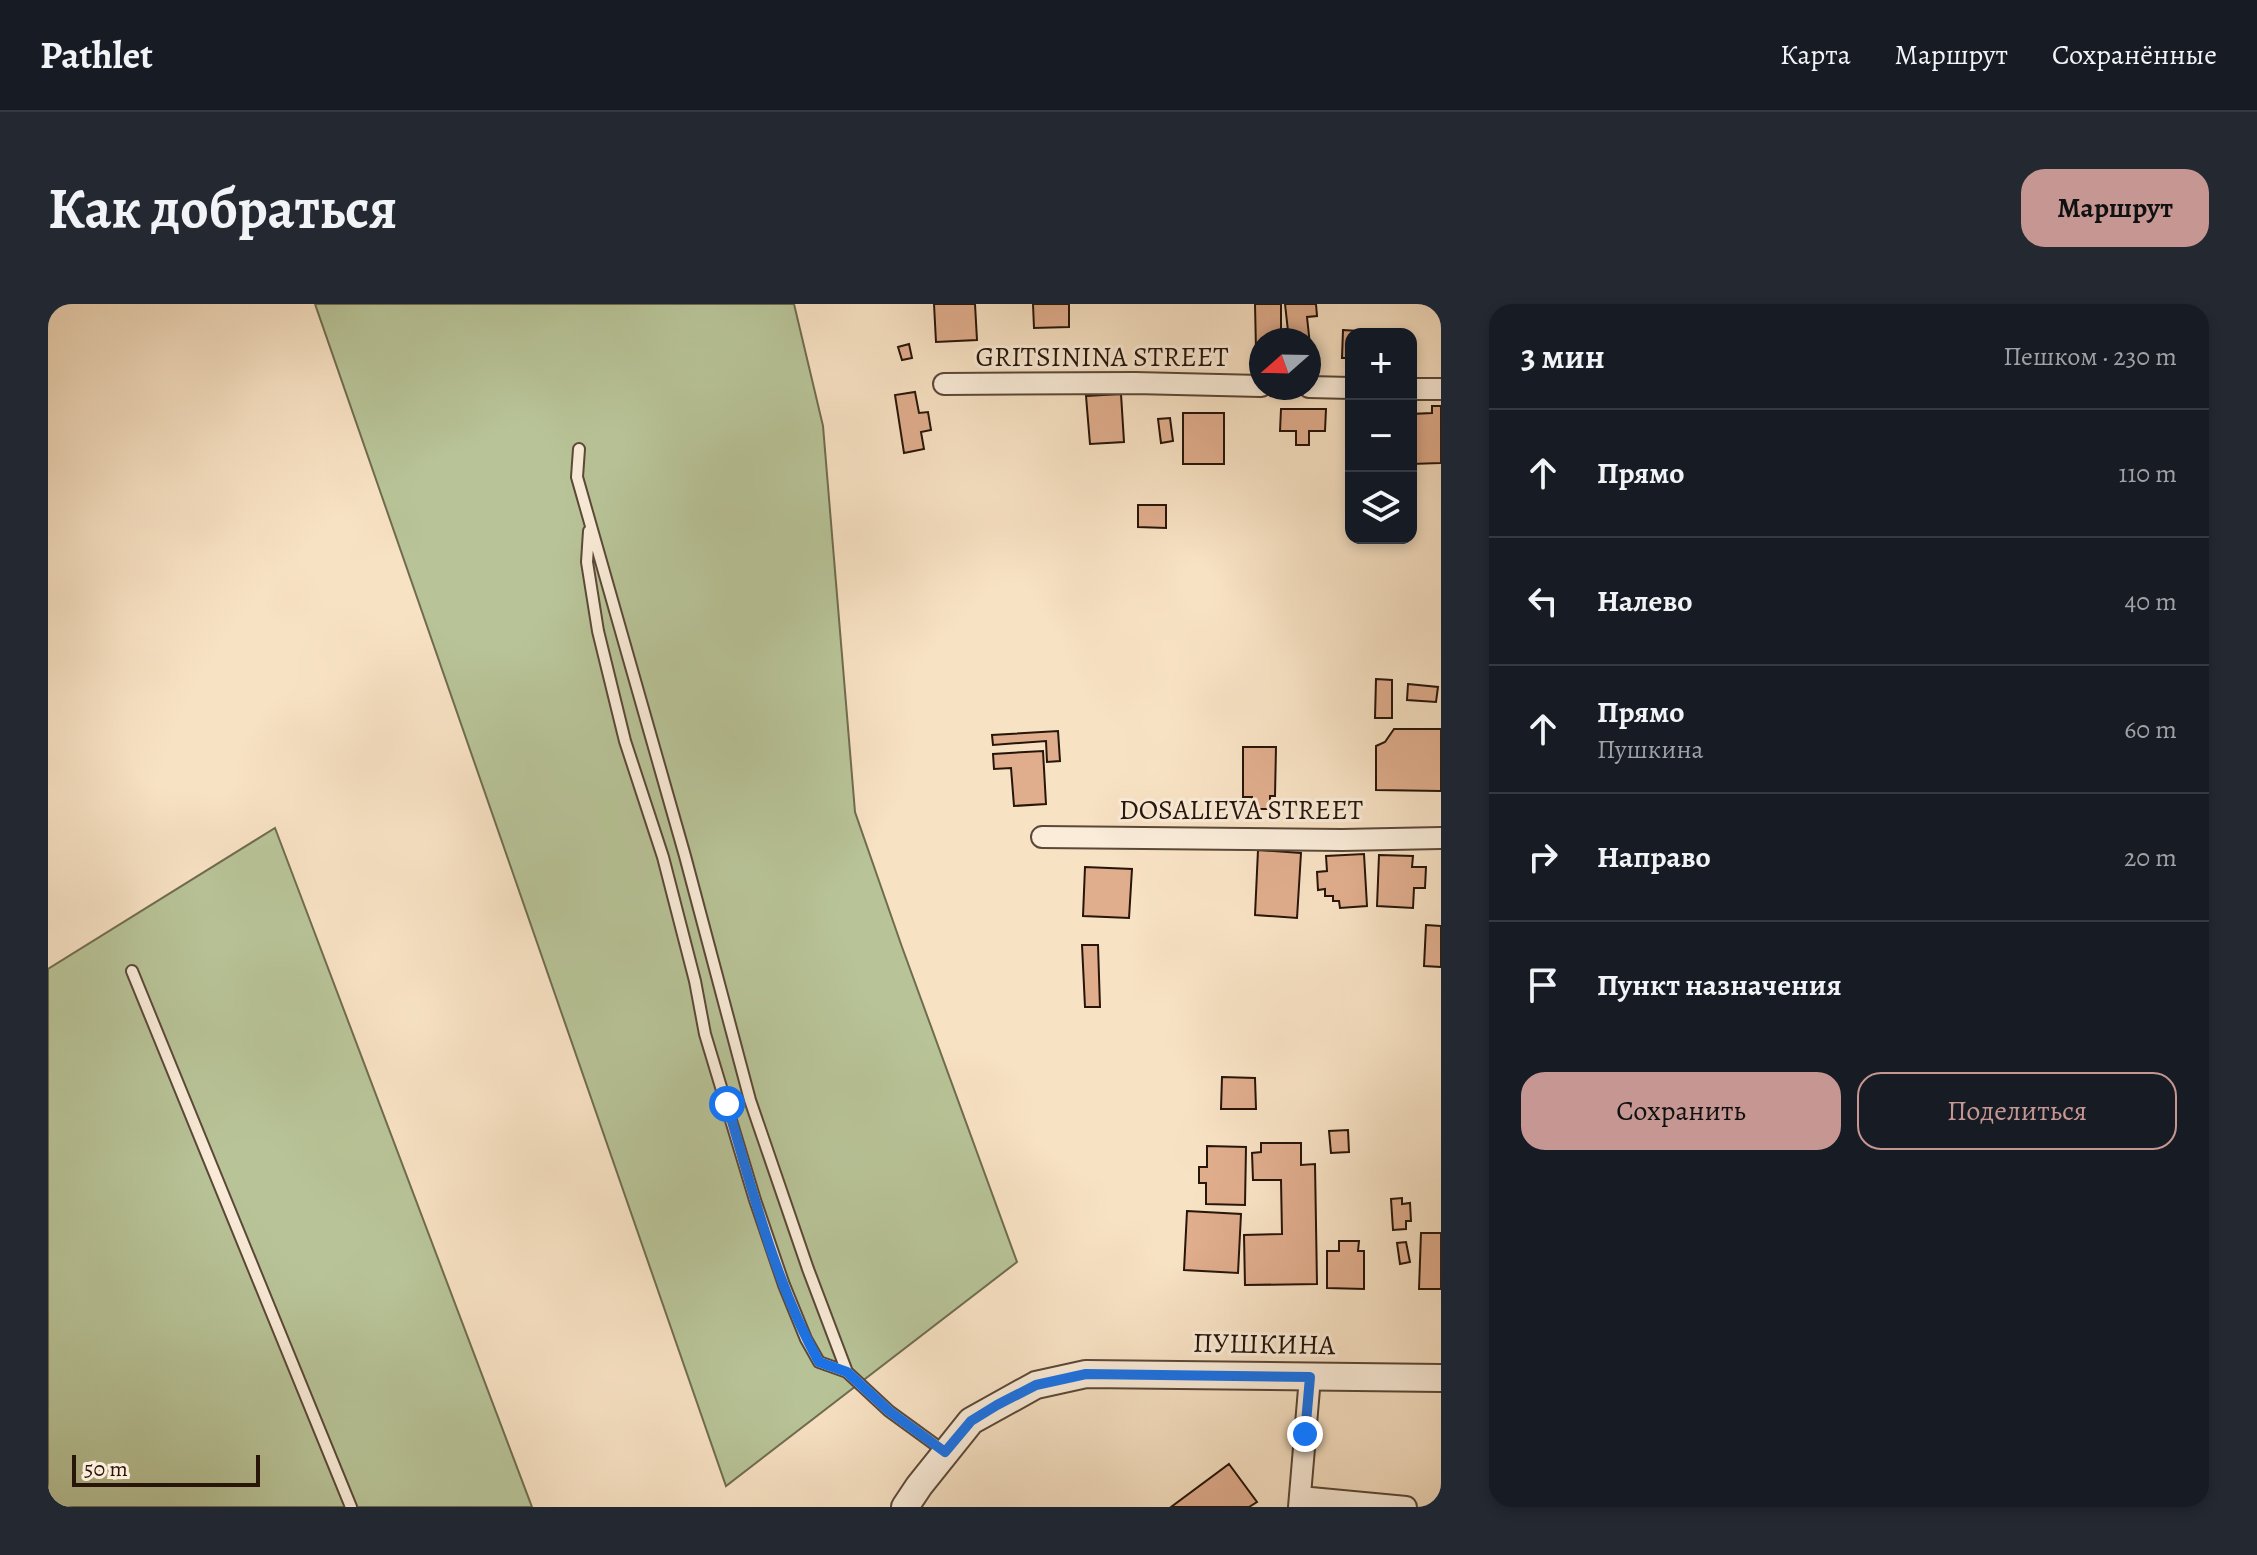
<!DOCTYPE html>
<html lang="ru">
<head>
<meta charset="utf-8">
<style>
	body { margin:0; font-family:Alegreya,serif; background:#242831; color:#f1f3f6 }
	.controls { position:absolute; right:24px; top:24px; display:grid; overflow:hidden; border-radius:16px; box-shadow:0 4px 12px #0003 }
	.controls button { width:72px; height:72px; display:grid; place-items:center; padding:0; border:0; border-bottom:2px solid #363941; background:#171b24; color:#f1f3f6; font:40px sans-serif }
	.compass { position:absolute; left:1201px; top:24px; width:72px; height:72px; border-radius:50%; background:#171b24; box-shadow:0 4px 12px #0003; rotate:250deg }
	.scale { position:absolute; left:24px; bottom:20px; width:188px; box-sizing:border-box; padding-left:8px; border:4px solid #271509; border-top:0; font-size:22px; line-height:28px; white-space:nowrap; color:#271509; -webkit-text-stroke:6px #faecd9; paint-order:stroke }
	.stop { position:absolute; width:24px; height:24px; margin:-18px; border:6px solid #1a73e8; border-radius:50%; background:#fff }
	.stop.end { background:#1a73e8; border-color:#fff; box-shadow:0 2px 8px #0008 }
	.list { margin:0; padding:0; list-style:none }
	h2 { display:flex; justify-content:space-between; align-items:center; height:104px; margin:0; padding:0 32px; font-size:34px }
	h2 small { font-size:26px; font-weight:400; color:#9ea1a6 }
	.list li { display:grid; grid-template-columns:52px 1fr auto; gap:24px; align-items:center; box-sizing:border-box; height:128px; padding:0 32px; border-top:2px solid #363941 }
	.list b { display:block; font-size:30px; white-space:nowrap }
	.list p { margin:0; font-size:26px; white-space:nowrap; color:#9ea1a6 }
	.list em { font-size:26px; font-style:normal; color:#9ea1a6 }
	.actions { display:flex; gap:16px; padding:24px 32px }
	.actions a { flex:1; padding:18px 0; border:2px solid #c59692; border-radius:24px; text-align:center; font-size:28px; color:#c59692 }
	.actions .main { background:#c59692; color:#111 }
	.icon { flex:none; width:44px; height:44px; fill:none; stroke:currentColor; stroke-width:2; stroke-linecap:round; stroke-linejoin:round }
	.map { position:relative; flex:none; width:1393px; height:1203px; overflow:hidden; border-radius:24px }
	header { display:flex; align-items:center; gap:48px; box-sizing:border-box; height:112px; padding:0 40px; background:#171b24; border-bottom:2px solid #363941 }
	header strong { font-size:38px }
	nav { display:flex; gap:44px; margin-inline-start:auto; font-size:28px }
	.intro { display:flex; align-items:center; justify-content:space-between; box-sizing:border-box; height:192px; padding:0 48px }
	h1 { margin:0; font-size:56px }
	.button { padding:20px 36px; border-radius:24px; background:#c59692; color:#111; font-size:28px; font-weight:700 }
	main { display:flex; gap:48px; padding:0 48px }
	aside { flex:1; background:#171b24; border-radius:24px; box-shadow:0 4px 12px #0003 }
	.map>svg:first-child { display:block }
	.green { fill:#b8c498; stroke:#706c50; stroke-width:2 }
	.building { fill:#e0ad8d; stroke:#271509; stroke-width:2 }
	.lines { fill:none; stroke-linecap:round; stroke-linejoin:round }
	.service-casing { stroke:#5b4838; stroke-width:14 }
	.minor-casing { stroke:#5b4838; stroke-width:24 }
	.tertiary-casing { stroke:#5b4838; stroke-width:30 }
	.service { stroke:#faecd9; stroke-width:10 }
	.minor { stroke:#faecd9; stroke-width:20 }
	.tertiary { stroke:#faecd9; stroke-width:26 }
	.route { stroke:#1a73e8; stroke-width:10 }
	.labels { text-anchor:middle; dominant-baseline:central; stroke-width:6; stroke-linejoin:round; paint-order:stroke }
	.street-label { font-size:28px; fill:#271509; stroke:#faecd9 }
</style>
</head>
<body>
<header>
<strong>Pathlet</strong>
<nav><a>Карта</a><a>Маршрут</a><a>Сохранённые</a></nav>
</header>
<div class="intro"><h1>Как добраться</h1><a class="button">Маршрут</a></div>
<main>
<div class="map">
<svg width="1393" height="1203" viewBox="0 0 1393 1203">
	<rect width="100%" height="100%" fill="#f8e2c4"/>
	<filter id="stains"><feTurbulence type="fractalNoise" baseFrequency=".0025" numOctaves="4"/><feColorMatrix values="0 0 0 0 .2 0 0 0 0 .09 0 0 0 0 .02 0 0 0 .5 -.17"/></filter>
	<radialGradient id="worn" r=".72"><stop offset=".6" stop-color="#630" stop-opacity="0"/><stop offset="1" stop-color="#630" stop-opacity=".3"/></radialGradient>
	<path class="green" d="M267,0H746L775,122L807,508L854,643L969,958L678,1182Z
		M227,524L484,1203H0V665Z"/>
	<path class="building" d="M886,0H927L929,36L888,38Z
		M985,0H1021V23L986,24Z
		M1207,0H1233V36H1213V46H1208Z
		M1237,0H1268L1269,12L1259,13L1262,41L1261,36H1241Z
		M1295,26L1358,30H1303V54H1294Z
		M861,40L864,54L854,56L850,43Z
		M867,88L871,109L880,108L883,126L873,128L876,145L856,149L847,91Z
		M1073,90L1076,138L1042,140L1038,92Z
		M1384,102H1393V159L1363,160V110L1384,109Z
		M1233,105H1278L1277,127H1261V141H1248V127H1232Z
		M1135,109H1176V160H1135Z
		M1122,114L1125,137L1113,139L1110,115Z
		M1090,201H1118V224L1090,223Z
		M1328,375L1344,376V414H1327Z
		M1360,380L1390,383L1388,398L1359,396Z
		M1346,425H1393V487L1328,486V442L1337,438Z
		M1010,427L1012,457L999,458L998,437L945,441L944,431Z
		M1195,443H1228L1227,492H1222V505H1204V493H1195Z
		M995,447L998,500L966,502L963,464L946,465L945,450Z
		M1210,546L1253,549L1249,614L1207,611Z
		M1316,550L1319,602L1292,604L1291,597H1285V592H1277V585L1270,586L1269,568L1279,567L1278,552Z
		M1331,551L1365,552L1364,563H1378L1377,584H1366L1365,604L1329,602Z
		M1037,563L1084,565L1081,614L1035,612Z
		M1378,621L1393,622V663L1376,662Z
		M1034,641H1050L1052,703H1037Z
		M1174,773L1207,774L1208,805H1173Z
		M1300,826L1301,848L1283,849L1281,827Z
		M1213,839H1253V861L1267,860L1269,980L1197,981L1196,931L1234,930L1233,876H1205L1204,849L1213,848Z
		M1159,842L1198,843L1197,901L1158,900V879H1151V863H1159Z
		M1354,894V900L1362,899L1363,917H1358V925L1345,926L1343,895Z
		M1139,907L1193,910L1190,969L1136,966Z
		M1373,929H1393V985H1371Z
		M1291,937H1311L1310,947H1316V985L1279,984V947H1291Z
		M1358,938L1362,958L1352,960L1349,939Z
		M1181,1160L1209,1198L1201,1203H1123Z"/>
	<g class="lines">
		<defs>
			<path id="service" d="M531,145L529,173L637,552L702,796L760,965L799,1068L841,1107L896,1147
				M541,227L539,258L550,327L577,437L615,553L647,677L657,730L707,896L736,981L758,1035L771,1058L799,1068
				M84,667L303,1203"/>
			<path id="minor" d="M896,80L1087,79L1213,82
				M1261,83L1303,84
				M1363,85H1393
				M994,533L1294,536L1393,534
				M1252,1193L1358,1203
				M1251,1203L1262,1073"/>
			<path id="tertiary" d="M857,1203L871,1182L923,1117L988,1081L1038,1070L1393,1074"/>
		</defs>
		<use href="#service" class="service-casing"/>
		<use href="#minor" class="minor-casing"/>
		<use href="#tertiary" class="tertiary-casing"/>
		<use href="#service" class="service"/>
		<use href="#minor" class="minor"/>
		<use href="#tertiary" class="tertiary"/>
	</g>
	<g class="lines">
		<path class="route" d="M679,800C704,885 728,981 771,1058L799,1068L841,1107L897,1148L923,1117L949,1101L988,1081L1038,1070L1262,1073L1257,1130"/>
	</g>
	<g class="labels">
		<g class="street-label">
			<text x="1054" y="53">GRITSININA STREET</text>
			<text x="1193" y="506">DOSALIEVA STREET</text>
			<text transform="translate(1216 1040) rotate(1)">ПУШКИНА</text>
		</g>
	</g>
	<rect width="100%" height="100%" filter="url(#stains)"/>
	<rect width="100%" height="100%" fill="url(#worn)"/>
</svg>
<div class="controls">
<button>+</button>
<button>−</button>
<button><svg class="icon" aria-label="layers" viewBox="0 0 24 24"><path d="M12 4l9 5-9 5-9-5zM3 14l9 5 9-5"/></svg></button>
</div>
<svg class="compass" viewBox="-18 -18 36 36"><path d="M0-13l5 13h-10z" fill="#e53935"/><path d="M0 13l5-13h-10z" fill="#9ea1a6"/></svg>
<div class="scale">50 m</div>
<div class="stop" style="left:679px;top:800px"></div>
<div class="stop end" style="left:1257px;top:1130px"></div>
</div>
<aside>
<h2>3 мин<small>Пешком · 230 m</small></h2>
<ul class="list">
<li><svg class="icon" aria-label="ahead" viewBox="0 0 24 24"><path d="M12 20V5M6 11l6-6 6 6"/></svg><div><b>Прямо</b></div><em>110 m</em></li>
<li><svg class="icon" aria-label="left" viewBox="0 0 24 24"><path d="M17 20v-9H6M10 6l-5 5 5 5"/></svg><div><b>Налево</b></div><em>40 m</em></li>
<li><svg class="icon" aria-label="ahead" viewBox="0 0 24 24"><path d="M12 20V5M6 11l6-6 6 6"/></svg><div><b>Прямо</b><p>Пушкина</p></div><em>60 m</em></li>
<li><svg class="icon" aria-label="right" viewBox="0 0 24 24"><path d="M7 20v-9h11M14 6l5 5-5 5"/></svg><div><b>Направо</b></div><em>20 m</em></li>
<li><svg class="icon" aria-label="arrive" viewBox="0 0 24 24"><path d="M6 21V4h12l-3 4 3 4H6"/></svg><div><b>Пункт назначения</b></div></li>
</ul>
<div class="actions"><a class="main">Сохранить</a><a>Поделиться</a></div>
</aside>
</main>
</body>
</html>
